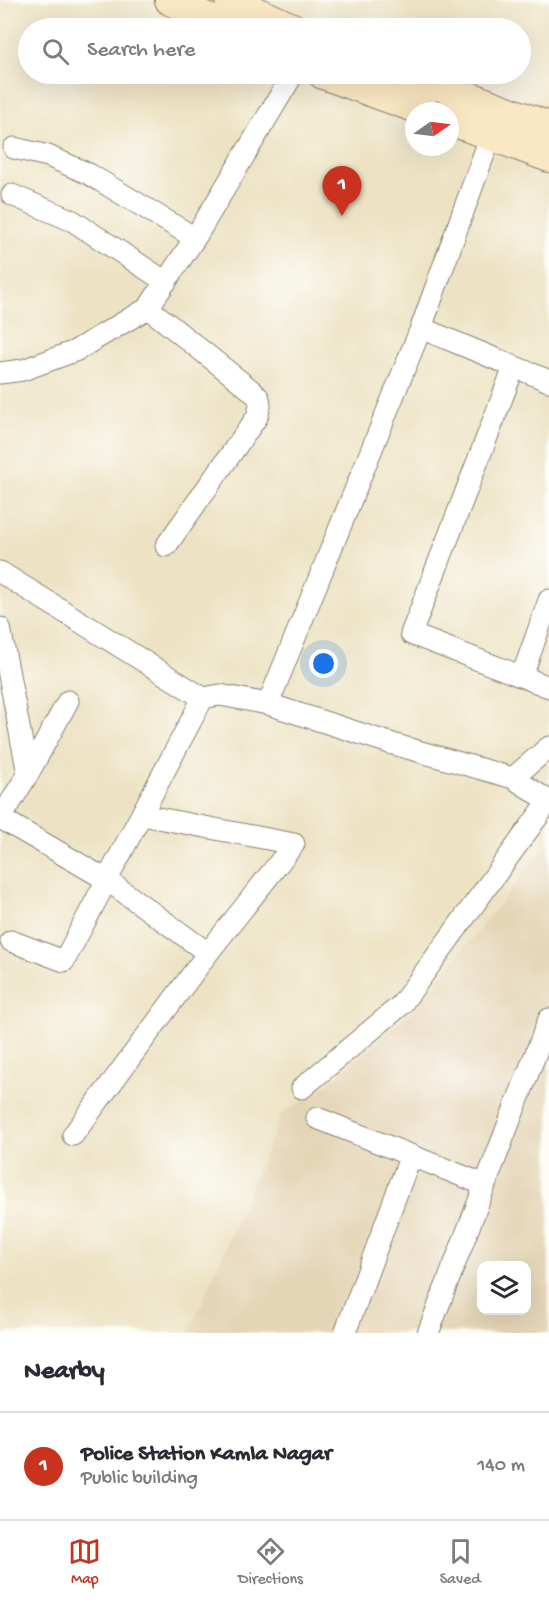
<!DOCTYPE html>
<html lang="en">
<head>
<meta charset="utf-8">
<style>
	body { margin:0; font-family:"Gochi Hand",sans-serif; background:#f7f7f7; color:#2b2b33 }
	.controls { position:absolute; right:18px; bottom:18px; display:grid; overflow:hidden; border-radius:12px; box-shadow:0 6px 24px #0002 }
	.controls button { width:54px; height:54px; display:grid; place-items:center; padding:0; border:0; border-bottom:2px solid #e1e1e2; background:#fff; color:#2b2b33; font:30px sans-serif }
	.compass { position:absolute; left:405px; top:102px; width:54px; height:54px; border-radius:50%; background:#fff; box-shadow:0 6px 24px #0002; rotate:76deg }
	.you { position:absolute; left:324px; top:664px; width:21px; height:21px; margin:-15px; border:4px solid #fff; border-radius:50%; background:#1a73e8; box-shadow:0 0 0 9px #1a73e833 }
	.badge { display:grid; place-items:center; width:39px; height:39px; border-radius:50%; background:#c8321e; color:#fff; font-size:20px; font-weight:700 }
	.pin { position:absolute; translate:-50% -50px; filter:drop-shadow(0 2px 3px #0008) }
	.pin::after { content:''; position:absolute; top:32px; width:21px; height:18px; background:inherit; clip-path:polygon(0 0,100% 0,50% 100%) }
	.list { margin:0; padding:0; list-style:none }
	h2 { display:flex; justify-content:space-between; align-items:center; height:78px; margin:0; padding:0 24px; font-size:26px }
	h2 small { font-size:20px; font-weight:400; color:#7c7c81 }
	.list li { display:grid; grid-template-columns:39px 1fr auto; gap:18px; align-items:center; box-sizing:border-box; height:108px; padding:0 24px; border-top:2px solid #e1e1e2 }
	.list b { display:block; font-size:22px; white-space:nowrap }
	.list p { margin:0; font-size:20px; white-space:nowrap; color:#7c7c81 }
	.list em { font-size:20px; font-style:normal; color:#7c7c81 }
	.icon { flex:none; width:33px; height:33px; fill:none; stroke:currentColor; stroke-width:2; stroke-linecap:round; stroke-linejoin:round }
	.map { position:relative; flex:none; width:549px; height:1333px; overflow:hidden }
	.search { position:absolute; background:#fff; box-shadow:0 6px 24px #0002; left:18px; right:18px; top:18px; height:66px; display:flex; align-items:center; gap:15px; box-sizing:border-box; padding:0 21px; border-radius:33px; color:#7c7c81; font-size:22px }
	.sheet { height:186px; background:#fff }
	nav { display:flex; justify-content:space-around; align-items:center; box-sizing:border-box; height:84px; border-top:2px solid #e1e1e2; background:#fff; font-size:16px; color:#7c7c81 }
	nav a { display:grid; justify-items:center; gap:3px }
	nav .on { color:#c8321e }
	.map>svg:first-child { display:block }
	.built { fill:#e5d5b7; fill-rule:evenodd }
	.lines { fill:none; stroke-linecap:round; stroke-linejoin:round }
	.minor-casing { stroke:#848070; stroke-width:23 }
	.secondary-casing { stroke:#848070; stroke-width:32 }
	.minor { stroke:#fff; stroke-width:21 }
	.secondary { stroke:#fae7c3; stroke-width:30 }
</style>
</head>
<body>
<div class="map">
<svg width="549" height="1333" viewBox="0 0 549 1333">
	<rect width="100%" height="100%" fill="#fdfcf7"/>
	<filter id="ink" filterUnits="userSpaceOnUse"><feTurbulence type="fractalNoise" baseFrequency=".0167" numOctaves="2"/><feDisplacementMap in="SourceGraphic" scale="12" xChannelSelector="R" yChannelSelector="G"/><feConvolveMatrix kernelMatrix="1 2 1 2 8 2 1 2 1" color-interpolation-filters="sRGB"/></filter>
	<filter id="wash" filterUnits="userSpaceOnUse"><feTurbulence type="fractalNoise" baseFrequency=".008" numOctaves="4" result="noise"/><feDisplacementMap in="SourceGraphic" scale="24" xChannelSelector="R" yChannelSelector="G"/><feGaussianBlur stdDeviation="1.35" result="paint"/><feColorMatrix in="noise" values="0 0 0 0 0 0 0 0 0 0 0 0 0 0 0 0 0 1.4 0 .05"/><feComposite in="paint" operator="in"/></filter>
	<g filter="url(#wash)">
		<rect width="100%" height="100%" fill="#ede3c4"/>
		<path class="built" d="M549,842V1333H189L282,1113L325,1087L415,1009ZM482,1266H526V1310H482Z"/>
	</g>
	<g filter="url(#ink)">
		<g class="lines">
			<defs>
				<path id="minor" d="M14,148L48,156L89,174L195,238
					M12,195L73,221L166,282
					M148,308L251,390L259,398L260,406L257,417L166,546
					M421,328L549,381
					M514,367L411,634L549,687
					M0,373L23,370L75,351L148,308L195,238L293,74
					M0,572L203,698
					M0,628L28,774
					M522,676L549,600
					M268,704L393,744L513,778L549,801
					M513,778L549,747
					M0,818L107,880L208,953
					M1,818L28,774L68,701
					M11,941L64,961L203,698L220,695L268,704L421,328L491,135
					M302,1088L401,1005L549,801
					M317,1118L485,1185
					M73,1135L208,953L294,844L142,815
					M345,1333L411,1155
					M428,1333L549,1019"/>
				<path id="secondary" d="M170,0L227,28
					M230,0L292,28
					M323,74L425,111
					M409,74L549,127
					M450,120L549,157"/>
			</defs>
			<use href="#minor" class="minor-casing"/>
			<use href="#secondary" class="secondary-casing"/>
			<use href="#minor" class="minor"/>
			<use href="#secondary" class="secondary"/>
		</g>
	</g>
</svg>
<div class="controls">
<button><svg class="icon" aria-label="layers" viewBox="0 0 24 24"><path d="M12 4l9 5-9 5-9-5zM3 14l9 5 9-5"/></svg></button>
</div>
<svg class="compass" viewBox="-18 -18 36 36"><path d="M0-13l5 13h-10z" fill="#e53935"/><path d="M0 13l5-13h-10z" fill="#7c7c81"/></svg>
<div class="you"></div>
<div class="pin badge" style="left:342px;top:216px">1</div>
<div class="search"><svg class="icon" aria-label="search" viewBox="0 0 24 24"><circle cx="10" cy="10" r="6"/><path d="M15 15l6 6"/></svg>Search here</div>
</div>
<section class="sheet">
<h2>Nearby<small></small></h2>
<ul class="list">
<li><span class="badge">1</span><div><b>Police Station Kamla Nagar</b><p>Public building</p></div><em>140 m</em></li>
</ul>
</section>
<nav>
<a class="on"><svg class="icon" aria-label="map" viewBox="0 0 24 24"><path d="M3 6l6-2 6 2 6-2v14l-6 2-6-2-6 2zM9 4v14M15 6v14"/></svg>Map</a>
<a><svg class="icon" aria-label="directions" viewBox="0 0 24 24"><path d="M12 3l9 9-9 9-9-9zM9 14v-3h6M13 9l2 2-2 2"/></svg>Directions</a>
<a><svg class="icon" aria-label="saved" viewBox="0 0 24 24"><path d="M7 4h10v16l-5-4-5 4z"/></svg>Saved</a>
</nav>
</body>
</html>
